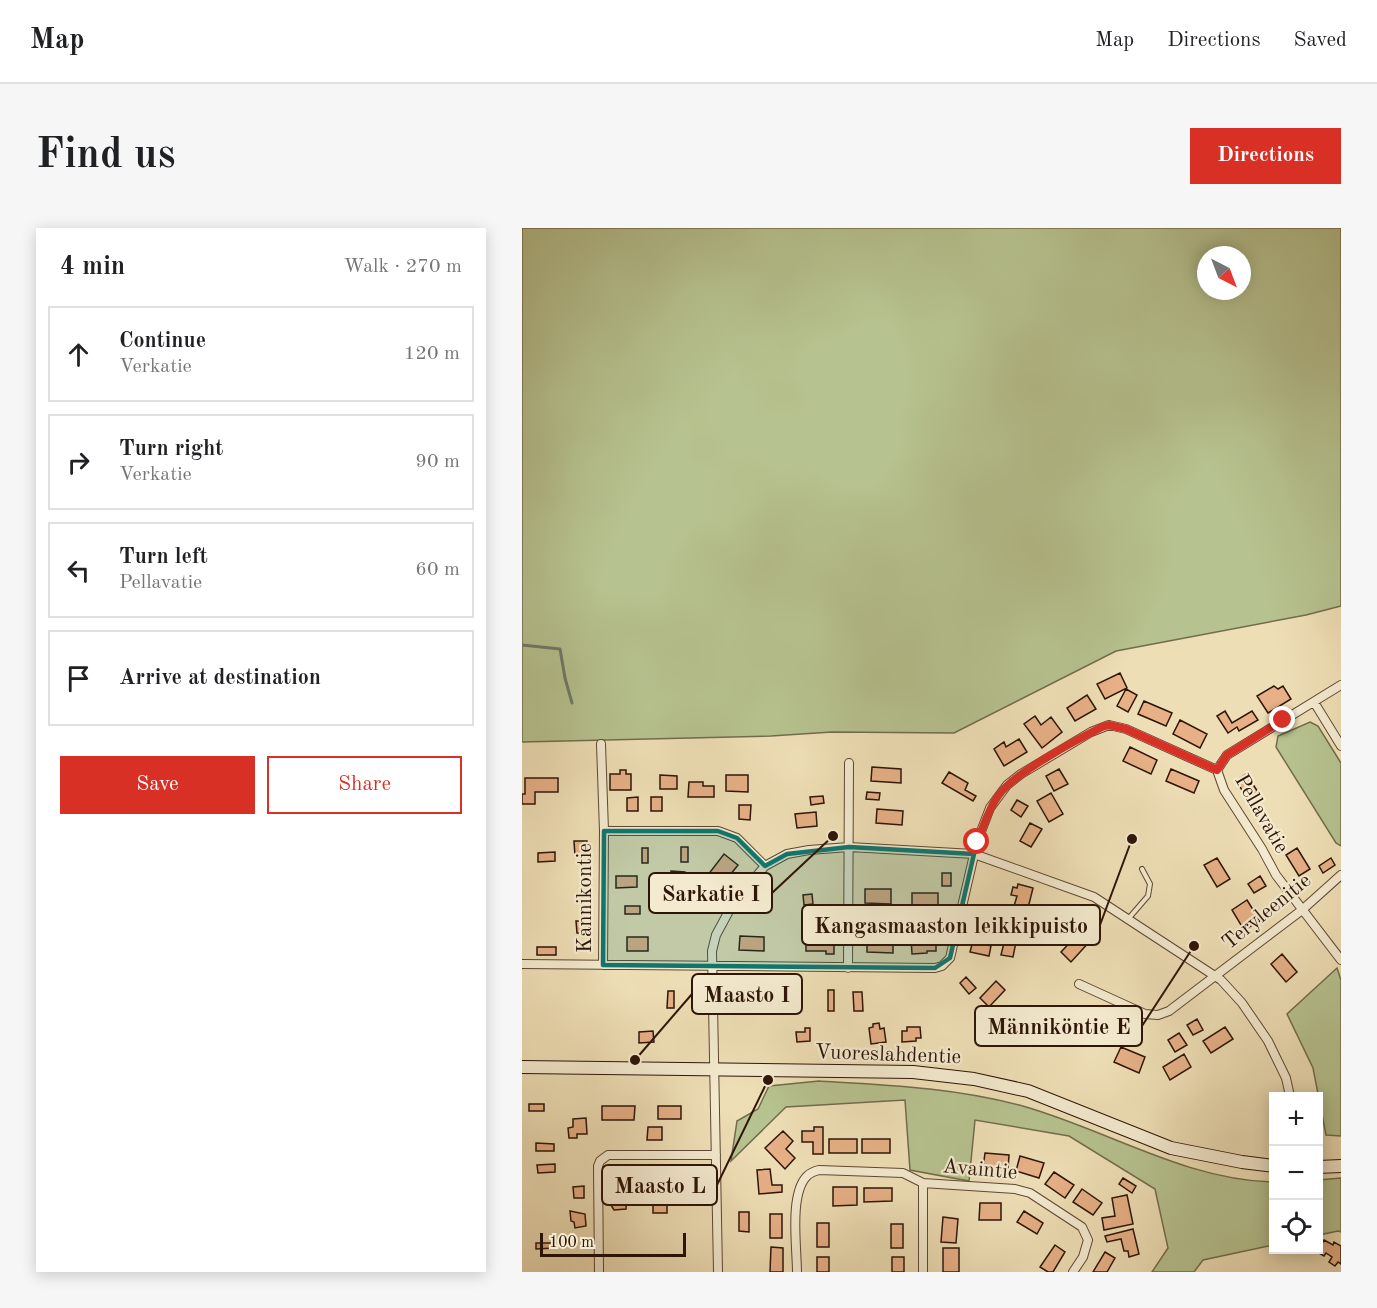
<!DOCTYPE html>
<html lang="en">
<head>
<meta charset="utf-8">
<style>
	body { margin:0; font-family:"Old Standard TT",serif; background:#f6f6f6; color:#202124 }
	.controls { position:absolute; right:18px; bottom:18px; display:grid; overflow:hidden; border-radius:0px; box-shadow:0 3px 15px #0003 }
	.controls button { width:54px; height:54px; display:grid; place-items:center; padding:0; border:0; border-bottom:2px solid #e0e0e0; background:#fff; color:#202124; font:30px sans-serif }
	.compass { position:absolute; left:675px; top:18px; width:54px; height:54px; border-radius:50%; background:#fff; box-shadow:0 3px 15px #0003; rotate:138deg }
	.scale { position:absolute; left:18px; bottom:15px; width:146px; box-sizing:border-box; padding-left:6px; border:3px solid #2e1508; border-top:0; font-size:16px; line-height:21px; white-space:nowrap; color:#2e1508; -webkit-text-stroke:4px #f4eacf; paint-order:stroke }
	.stop { position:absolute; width:18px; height:18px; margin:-14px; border:4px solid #d93025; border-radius:50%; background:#fff }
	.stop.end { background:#d93025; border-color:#fff; box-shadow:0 2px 6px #0008 }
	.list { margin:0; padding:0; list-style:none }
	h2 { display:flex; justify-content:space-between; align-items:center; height:78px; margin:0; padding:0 24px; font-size:26px }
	h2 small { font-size:20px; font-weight:400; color:#757577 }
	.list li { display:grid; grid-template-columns:39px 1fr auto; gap:18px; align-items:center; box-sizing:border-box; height:96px; margin:0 12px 12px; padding:0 12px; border:2px solid #e0e0e0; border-radius:0px }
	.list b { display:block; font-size:22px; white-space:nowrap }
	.list p { margin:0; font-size:20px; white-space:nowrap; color:#757577 }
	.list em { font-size:20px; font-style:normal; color:#757577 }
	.actions { display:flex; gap:12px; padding:18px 24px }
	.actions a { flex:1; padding:14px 0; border:2px solid #d93025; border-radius:0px; text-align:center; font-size:21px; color:#d93025 }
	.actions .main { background:#d93025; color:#fff }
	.icon { flex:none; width:33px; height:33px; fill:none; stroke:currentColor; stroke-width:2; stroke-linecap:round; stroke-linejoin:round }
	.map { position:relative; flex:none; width:819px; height:1044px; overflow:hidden; border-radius:0px }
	header { display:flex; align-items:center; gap:36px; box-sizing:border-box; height:84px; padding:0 30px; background:#fff; border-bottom:2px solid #e0e0e0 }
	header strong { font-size:28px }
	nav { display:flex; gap:33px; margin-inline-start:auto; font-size:21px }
	.intro { display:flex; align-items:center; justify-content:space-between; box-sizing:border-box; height:144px; padding:0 36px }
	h1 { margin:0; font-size:42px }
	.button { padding:15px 27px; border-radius:0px; background:#d93025; color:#fff; font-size:21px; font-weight:700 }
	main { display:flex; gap:36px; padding:0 36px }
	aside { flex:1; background:#fff; border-radius:0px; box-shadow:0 3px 15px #0003 }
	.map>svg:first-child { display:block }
	.green { fill:#b6c28f; stroke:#726c4c; stroke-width:1.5; fill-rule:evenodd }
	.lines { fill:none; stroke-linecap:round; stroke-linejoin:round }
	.stream { stroke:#6e796a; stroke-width:3 }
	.building { fill:#e7b087; stroke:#2e1508; stroke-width:1.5 }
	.lane-casing { stroke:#5e4733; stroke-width:6 }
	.street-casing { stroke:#5e4733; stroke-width:10 }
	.secondary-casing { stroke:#2e1508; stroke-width:14 }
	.lane { stroke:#f4eacf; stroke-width:4 }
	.street { stroke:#f4eacf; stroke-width:8 }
	.secondary { stroke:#f4eacf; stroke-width:12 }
	.route { stroke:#d93025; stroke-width:8 }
	.marked { fill:#0f766e; fill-opacity:0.2; stroke:#0f766e; stroke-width:4.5; stroke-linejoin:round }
	.labels { text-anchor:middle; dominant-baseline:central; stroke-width:4.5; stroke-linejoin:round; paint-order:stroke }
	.street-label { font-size:21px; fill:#2e1508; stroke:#f4eacf }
	.leader { fill:none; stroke:#2e1508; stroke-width:2 }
	.callout-dot { fill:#2e1508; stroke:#f4eacf; stroke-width:2 }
	.callout { fill:#f4eacf; stroke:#2e1508; stroke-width:2 }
	.callout-label { font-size:22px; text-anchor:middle; font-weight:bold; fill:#2e1508 }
</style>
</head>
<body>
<header>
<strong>Map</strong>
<nav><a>Map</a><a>Directions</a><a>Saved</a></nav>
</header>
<div class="intro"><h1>Find us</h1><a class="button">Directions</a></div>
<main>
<aside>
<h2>4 min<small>Walk · 270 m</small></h2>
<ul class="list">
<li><svg class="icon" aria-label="ahead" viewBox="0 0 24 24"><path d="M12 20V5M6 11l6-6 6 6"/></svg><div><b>Continue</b><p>Verkatie</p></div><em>120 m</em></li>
<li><svg class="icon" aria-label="right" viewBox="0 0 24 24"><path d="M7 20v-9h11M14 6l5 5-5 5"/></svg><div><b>Turn right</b><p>Verkatie</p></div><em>90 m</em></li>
<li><svg class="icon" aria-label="left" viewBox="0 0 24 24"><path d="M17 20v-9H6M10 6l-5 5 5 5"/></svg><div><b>Turn left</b><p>Pellavatie</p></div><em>60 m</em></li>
<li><svg class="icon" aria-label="arrive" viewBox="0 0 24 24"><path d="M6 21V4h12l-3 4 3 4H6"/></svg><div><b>Arrive at destination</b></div></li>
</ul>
<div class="actions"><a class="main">Save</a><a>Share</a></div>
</aside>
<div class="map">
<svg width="819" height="1044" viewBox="0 0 819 1044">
	<rect width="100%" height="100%" fill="#eedeb5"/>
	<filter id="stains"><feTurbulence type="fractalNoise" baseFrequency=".00333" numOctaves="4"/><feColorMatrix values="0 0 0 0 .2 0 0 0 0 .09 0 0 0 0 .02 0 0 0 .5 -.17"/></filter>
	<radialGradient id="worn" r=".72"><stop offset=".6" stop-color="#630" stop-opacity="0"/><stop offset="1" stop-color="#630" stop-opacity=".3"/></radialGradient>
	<path class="green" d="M0,0H819V378L784,387L594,423L432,505L310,504L249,508L0,514ZM684,27H720V63H684Z
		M788,494L796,498L819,535V618L814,615L754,519L756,508Z
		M815,740L819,752V908L804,907L791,840L765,786Z
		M297,853C367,857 437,860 504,879C587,903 664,952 751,954V1017L681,1032L672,1044H630L646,1020L633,961L547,908L453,892L447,953L388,942L383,872L264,879L209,933L215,893L236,881L247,858Z
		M819,950V1004L816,1003L797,1007V952Z"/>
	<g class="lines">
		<path class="stream" d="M0,417L38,421L43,450L50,475"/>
	</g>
	<path class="building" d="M598,445L605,460L583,471L575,456Z
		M752,458L756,461L761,458L769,471L746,485L735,468Z
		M604,461L615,467L606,484L595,478Z
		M565,467L574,481L553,493L545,480Z
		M622,473L650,485L644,498L616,486Z
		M703,483L710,495L730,483L736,492L717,503L715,499L706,505L695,488Z
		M513,488L519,497L529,489L540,504L520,520L502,496Z
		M658,492L685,506L678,520L651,506Z
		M497,511L505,524L482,538L472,521L482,514L484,519Z
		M608,519L635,532L629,546L601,533Z
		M350,539L379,541V555L349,553Z
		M537,541L546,556L532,563L524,548Z
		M649,541L677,553L672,565L644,553Z
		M98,542H104V546H109V562H88V546H98Z
		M427,544L446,555L443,562L454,568L451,573L420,555Z
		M724,546L738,567L728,574L714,553Z
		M138,547L155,548V561H138Z
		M204,547H226V564L204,563Z
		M3,550H36V564H13V576H0V566H3Z
		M167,554H181V558H192V569H166Z
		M345,564L358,565L357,572L344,571Z
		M529,565L541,586L527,594L515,573Z
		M301,568L302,575L289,577L288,569Z
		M116,569V583H105V570Z
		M129,569H140V583H129Z
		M495,572L506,578L499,589L489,582Z
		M217,577H229L228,592L217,591Z
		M355,581L381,583L380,597L354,595Z
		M294,584L295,598L275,600L273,586Z
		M508,595L520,601L509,619L498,613Z
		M52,613H65L66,628H53Z
		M159,619H166V634H159Z
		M120,620H126V635H120Z
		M775,620L788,641L777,648L764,627Z
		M33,624V633L16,634V625Z
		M202,626L216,637L196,662L182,652Z
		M695,630L708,651L695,659L682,637Z
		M809,630L813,637L801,645L797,638Z
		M149,643L163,644V653H158L160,660H137V646L149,647Z
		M420,645H429V658H420Z
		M94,648H115V659L94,660Z
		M738,648L744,658L732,665L726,656Z
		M496,656L511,660L504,688L490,685L495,668L489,667L491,659L495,660Z
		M343,661H369V676L343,675Z
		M390,665H416V679H390Z
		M290,666L291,676L282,677L281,667Z
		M725,672L738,693L722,702L710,682Z
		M103,678H118V686H103Z
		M54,693H64V705H55Z
		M559,703L569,712L549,734L539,724Z
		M484,707L495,709L491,729L479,727Z
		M218,708L242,709V723L217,722Z
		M105,709H126V723H105Z
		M284,710H312V726H304V723H284Z
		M345,710L371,711V725L345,724Z
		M389,710H406V712H414V723H405V725L390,726Z
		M451,713L469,718L467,728L448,724Z
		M15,719H34V727H15Z
		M760,726L775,744L764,754L749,736Z
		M444,749L454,760L447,766L438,755Z
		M474,753L483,762L467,779L458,770Z
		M306,762H312V783H306Z
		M146,763H152V780H145Z
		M331,764H340L341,783H332Z
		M675,791L681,802L671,807L665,797Z
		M357,795L358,801L362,800L364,814L349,816L347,800L351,799V796Z
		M385,799H398L399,810H394V813L380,814V803H385Z
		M703,799L711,811L689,825L681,813Z
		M283,800H288V813L275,814L274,804H283Z
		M131,803L132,814L117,815V804Z
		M657,805L665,817L653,824L646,812Z
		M599,819L623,829L617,845L592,834Z
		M662,826L669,839L648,852L641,839Z
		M7,876H22V883H7Z
		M80,878H113L112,892H80Z
		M136,878H159V891H136Z
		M64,890L65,906H55V910H47L46,900L51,899V891Z
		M126,899H140V912H125Z
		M292,899H301V926H291V914H280V903H292Z
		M261,903L271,913L264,921L273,930L263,941L243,920Z
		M307,911H335V925H307Z
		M340,911H368V925H340Z
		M14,915L32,916V923H14Z
		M463,925L487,927L486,942L461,940Z
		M498,928L522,935L517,950L494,943Z
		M33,936V944L16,945L15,937Z
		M248,941L250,957H260V964L237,966L235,942Z
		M532,944L552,957L543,970L523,956Z
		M601,950L614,958L610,965L597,956Z
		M62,958V970H52L51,959Z
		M88,958H105L104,981L92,982L87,974Z
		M311,959H335V977L311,978Z
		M342,960H370V973L342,974Z
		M560,961L580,975L571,987L551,974Z
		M131,964H145V985H131Z
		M605,967L611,996L582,1002L580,990L593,988L590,970Z
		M458,975H479V992H457Z
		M48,983L63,986L64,998L53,1000L52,994L49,993Z
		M502,983L521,995L515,1006L495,994Z
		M217,984H227V1004L217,1003Z
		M248,986H260V1010H248Z
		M421,989L436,991L434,1015L419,1014Z
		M295,995H307V1019H295Z
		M369,996H381V1020H369Z
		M611,1001L617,1026L607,1029L606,1023H602L599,1011L585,1014L583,1008Z
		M802,1012L811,1017L812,1014L819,1018V1036L816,1034L813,1038L807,1034L810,1029L804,1025L802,1028L795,1024Z
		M14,1015H32V1020L14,1021Z
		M533,1017L543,1024L531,1044H526L518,1039Z
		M249,1019L261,1020V1044H248Z
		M421,1020H437V1044H421Z
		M583,1024L593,1030L585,1044H571Z
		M295,1029H307V1044H295Z
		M370,1029H382V1044H370Z"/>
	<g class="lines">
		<defs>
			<path id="lane" d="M607,690L626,668L628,656L620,641"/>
			<path id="street" d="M819,457L705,527L695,542L702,562L740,621L754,647L819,732
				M792,474L819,518
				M79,516L82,603L81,737
				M82,603H196L215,610L243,638
				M0,736L413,740L420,738L428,730L455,614L468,580L485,557L499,546L569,504L587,497L604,501L695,542
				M326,740L327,535
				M557,756L623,786L636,787L647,783L780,682L819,647
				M77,1044L76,938L78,933L86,927H194
				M196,1044L190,723L194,707L207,683L225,659L243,638L265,626L287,622L327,619L452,626L572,669L699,752L720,775L746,813L764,850L768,868
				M275,1044C275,1020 267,966 285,948C288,945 293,943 297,942L381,945L401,955L493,961L508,965L560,999L566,1012L561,1029L551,1044
				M401,1044V955"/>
			<path id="secondary" d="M0,839L391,844L452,851L506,863L649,920L720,934L752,938
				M796,939L819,938"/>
		</defs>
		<use href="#lane" class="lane-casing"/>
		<use href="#street" class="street-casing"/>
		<use href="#secondary" class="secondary-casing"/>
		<use href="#lane" class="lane"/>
		<use href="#street" class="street"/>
		<use href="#secondary" class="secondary"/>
	</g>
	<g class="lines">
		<path class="route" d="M455,614C462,598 466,582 476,568C492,545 554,512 580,499L587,497L604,501L695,542L705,527L761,492"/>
	</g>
	<path class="marked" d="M82,603H196L215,610L243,638L265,626L327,619L452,626L428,730L413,740L81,737Z"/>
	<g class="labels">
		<g class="street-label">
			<text transform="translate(739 586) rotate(60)">Pellavatie</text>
			<text transform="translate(63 670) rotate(-90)">Kannikontie</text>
			<text transform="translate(745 684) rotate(-39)">Teryleenitie</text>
			<text transform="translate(366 827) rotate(2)">Vuoreslahdentie</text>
			<text transform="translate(458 942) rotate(5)">Avaintie</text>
		</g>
	</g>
	<path class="leader" d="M311 608L250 665M610 611L578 697M113 832L170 766M672 718L620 798M246 852L195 957"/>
	<g class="callout-dot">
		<circle cx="311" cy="608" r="6"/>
		<circle cx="610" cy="611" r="6"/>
		<circle cx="113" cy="832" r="6"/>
		<circle cx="672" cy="718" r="6"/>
		<circle cx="246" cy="852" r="6"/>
	</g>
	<g class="callout">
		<rect x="127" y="645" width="123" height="40" rx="6"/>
		<rect x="280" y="677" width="298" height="40" rx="6"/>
		<rect x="170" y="746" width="110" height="40" rx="6"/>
		<rect x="453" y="778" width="167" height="40" rx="6"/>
		<rect x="80" y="937" width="115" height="40" rx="6"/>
	</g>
	<g class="callout-label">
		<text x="189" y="673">Sarkatie I</text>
		<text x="429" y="705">Kangasmaaston leikkipuisto</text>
		<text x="225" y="774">Maasto I</text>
		<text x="537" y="806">Männiköntie E</text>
		<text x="138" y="965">Maasto L</text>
	</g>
	<rect width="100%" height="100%" filter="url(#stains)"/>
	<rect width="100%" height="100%" fill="url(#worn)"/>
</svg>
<div class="controls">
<button>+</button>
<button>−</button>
<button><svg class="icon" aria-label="locate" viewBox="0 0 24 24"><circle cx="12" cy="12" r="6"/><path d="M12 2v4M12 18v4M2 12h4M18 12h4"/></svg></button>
</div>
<svg class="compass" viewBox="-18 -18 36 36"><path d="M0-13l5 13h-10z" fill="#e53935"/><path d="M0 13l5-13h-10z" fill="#757577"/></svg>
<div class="scale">100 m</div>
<div class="stop" style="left:455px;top:614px"></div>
<div class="stop end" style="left:761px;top:492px"></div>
</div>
</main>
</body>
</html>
